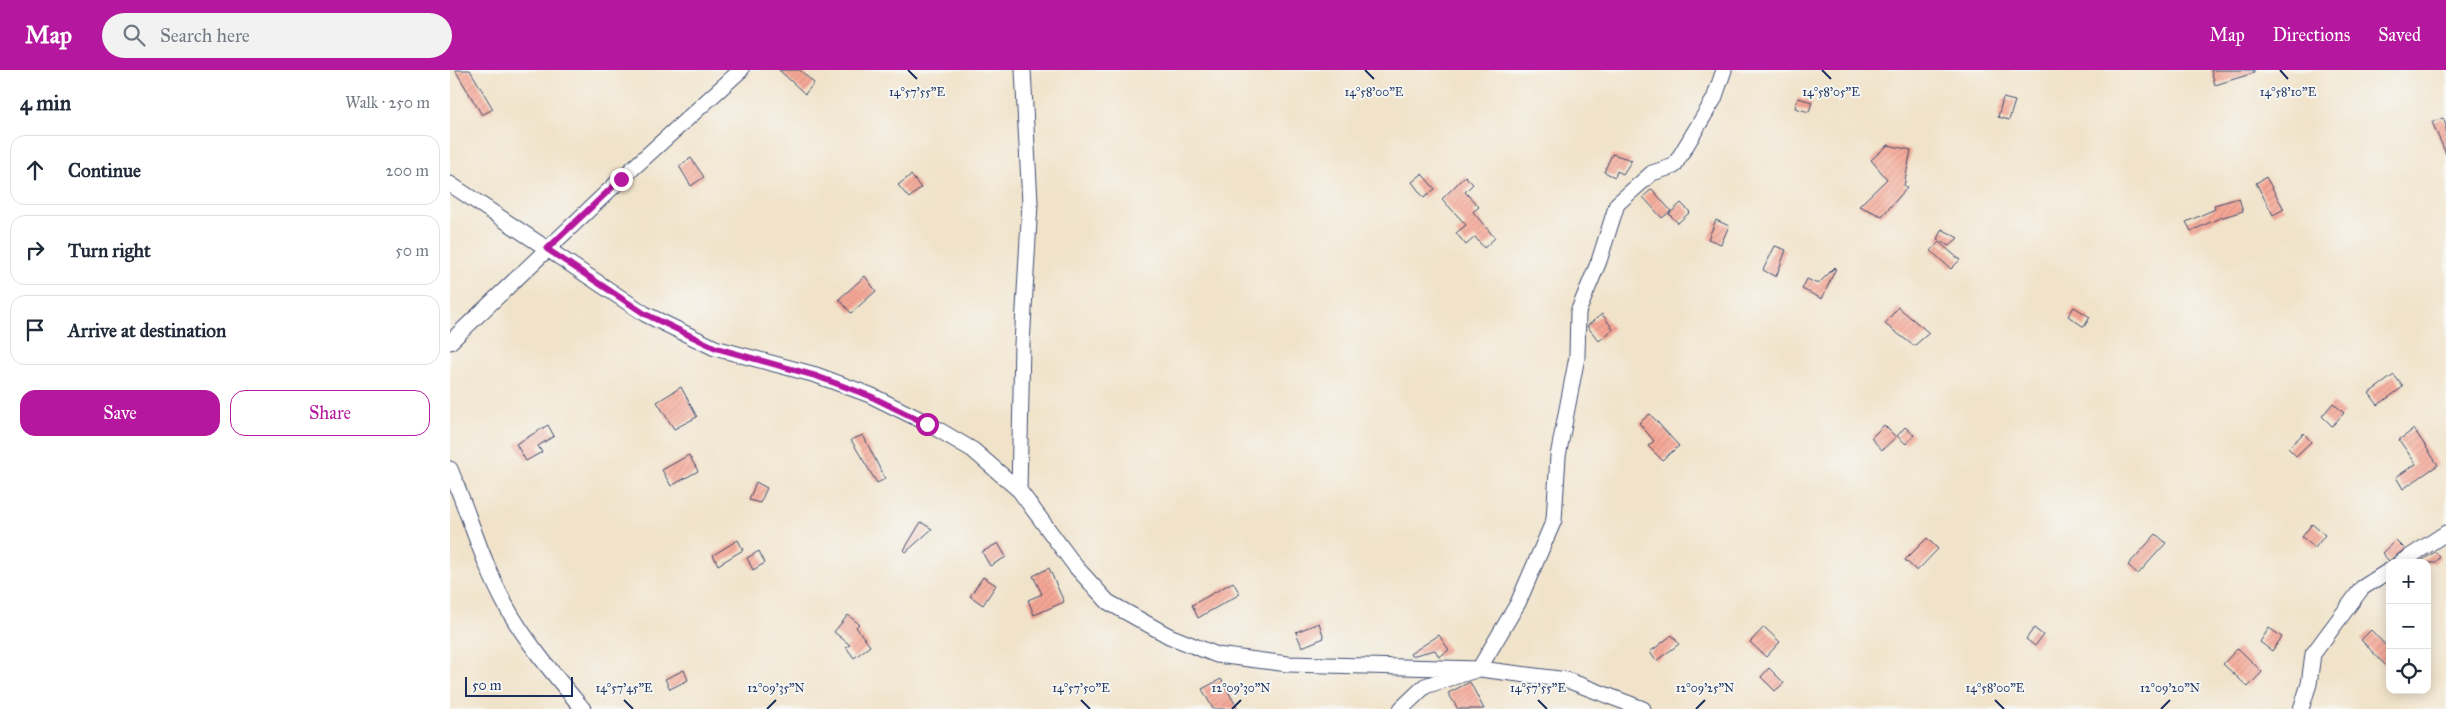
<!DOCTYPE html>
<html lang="en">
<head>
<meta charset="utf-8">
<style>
	body { margin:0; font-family:"IM FELL Great Primer",serif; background:#f2f2f3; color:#1f2937 }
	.controls { position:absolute; right:15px; bottom:15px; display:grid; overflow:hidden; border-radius:10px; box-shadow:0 2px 12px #0003 }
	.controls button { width:45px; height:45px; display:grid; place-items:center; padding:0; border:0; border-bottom:1px solid #e0e1e3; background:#fff; color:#1f2937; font:25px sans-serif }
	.scale { position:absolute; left:15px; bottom:12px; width:108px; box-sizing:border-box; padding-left:5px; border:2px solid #1b2f5e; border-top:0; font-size:14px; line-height:18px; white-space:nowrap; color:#1b2f5e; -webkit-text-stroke:4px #f6f6f2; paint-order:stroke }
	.stop { position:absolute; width:15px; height:15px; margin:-11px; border:4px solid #b5179e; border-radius:50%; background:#fff }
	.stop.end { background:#b5179e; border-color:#fff; box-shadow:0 1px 5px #0008 }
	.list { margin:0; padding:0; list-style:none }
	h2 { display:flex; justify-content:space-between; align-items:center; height:65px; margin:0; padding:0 20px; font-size:21px }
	h2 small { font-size:16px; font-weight:400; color:#747a83 }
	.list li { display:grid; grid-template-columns:32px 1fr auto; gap:15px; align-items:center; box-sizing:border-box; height:70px; margin:0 10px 10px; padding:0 10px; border:1px solid #e0e1e3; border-radius:15px }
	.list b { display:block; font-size:19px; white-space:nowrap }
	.list em { font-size:16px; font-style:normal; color:#747a83 }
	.actions { display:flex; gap:10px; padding:15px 20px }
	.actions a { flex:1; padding:11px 0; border:1px solid #b5179e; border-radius:15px; text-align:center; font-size:18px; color:#b5179e }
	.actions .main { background:#b5179e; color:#fff }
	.icon { flex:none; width:28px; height:28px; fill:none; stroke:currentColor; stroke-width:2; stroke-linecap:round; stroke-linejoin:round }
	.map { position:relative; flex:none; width:1996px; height:639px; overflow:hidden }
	header { display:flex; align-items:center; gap:30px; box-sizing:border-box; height:70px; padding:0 25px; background:#b5179e; color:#fff }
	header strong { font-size:24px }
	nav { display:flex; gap:28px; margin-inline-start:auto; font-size:18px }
	.search { width:350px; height:45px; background:#f2f2f3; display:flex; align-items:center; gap:12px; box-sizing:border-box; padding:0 18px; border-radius:28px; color:#747a83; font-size:19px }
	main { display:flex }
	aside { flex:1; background:#fff }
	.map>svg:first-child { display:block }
	.building { fill:url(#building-hatch) }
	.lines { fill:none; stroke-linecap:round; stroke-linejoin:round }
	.minor-casing { stroke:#3b4a6e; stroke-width:17 }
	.minor { stroke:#fff; stroke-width:15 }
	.route { stroke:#b5179e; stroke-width:6 }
	.ticks { fill:none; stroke:#1b2f5e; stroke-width:2 }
	.ticks-label { font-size:12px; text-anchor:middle; fill:#1b2f5e; stroke:#f6f6f2; stroke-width:4; stroke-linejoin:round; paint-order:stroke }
</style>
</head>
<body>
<header>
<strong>Map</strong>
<div class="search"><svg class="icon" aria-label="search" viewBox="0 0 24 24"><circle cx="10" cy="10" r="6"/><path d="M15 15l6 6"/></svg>Search here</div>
<nav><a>Map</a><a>Directions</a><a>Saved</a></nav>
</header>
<main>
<aside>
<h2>4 min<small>Walk · 250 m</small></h2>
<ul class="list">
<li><svg class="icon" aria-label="ahead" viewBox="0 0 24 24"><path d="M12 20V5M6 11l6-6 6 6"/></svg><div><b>Continue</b></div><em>200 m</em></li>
<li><svg class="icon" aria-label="right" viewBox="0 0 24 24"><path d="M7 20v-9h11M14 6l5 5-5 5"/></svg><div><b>Turn right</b></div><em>50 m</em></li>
<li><svg class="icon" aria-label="arrive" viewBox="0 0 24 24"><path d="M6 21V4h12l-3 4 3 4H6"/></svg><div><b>Arrive at destination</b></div></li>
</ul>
<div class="actions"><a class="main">Save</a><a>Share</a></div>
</aside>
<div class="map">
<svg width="1996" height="639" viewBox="0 0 1996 639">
	<defs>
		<pattern id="building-hatch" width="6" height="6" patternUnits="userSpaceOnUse" patternTransform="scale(1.25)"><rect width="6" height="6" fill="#f6a795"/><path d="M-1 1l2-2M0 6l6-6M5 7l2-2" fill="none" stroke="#d29083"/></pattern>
	</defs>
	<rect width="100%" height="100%" fill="#f6f6f2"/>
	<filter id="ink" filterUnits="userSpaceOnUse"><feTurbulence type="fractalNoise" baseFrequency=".02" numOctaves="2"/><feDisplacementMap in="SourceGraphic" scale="10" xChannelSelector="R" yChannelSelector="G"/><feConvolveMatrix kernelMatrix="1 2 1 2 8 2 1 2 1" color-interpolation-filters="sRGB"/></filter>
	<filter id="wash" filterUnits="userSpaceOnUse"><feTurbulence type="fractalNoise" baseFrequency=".0096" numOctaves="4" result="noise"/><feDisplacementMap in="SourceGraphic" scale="20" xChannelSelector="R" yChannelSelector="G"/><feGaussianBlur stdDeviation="1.12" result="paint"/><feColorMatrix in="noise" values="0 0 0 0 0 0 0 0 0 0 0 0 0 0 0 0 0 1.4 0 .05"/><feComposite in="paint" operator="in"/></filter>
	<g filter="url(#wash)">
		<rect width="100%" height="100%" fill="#f1e3ca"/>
		<g id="blocks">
			<path class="building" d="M5,0H20L43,39L32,45Z
				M329,0H350L364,13L355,24Z
				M1761,0H1804V3L1765,15Z
				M1348,28L1362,32L1359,42L1345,38Z
				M1553,28L1565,31L1559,50L1548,47Z
				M1993,48L1996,55V84L1982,52Z
				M1438,75L1461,80L1454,116L1457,118L1432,146L1409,136L1437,109L1421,90Z
				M1162,84L1182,90L1173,104L1167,101L1165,107L1154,102Z
				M241,88L254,107L241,116L229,96Z
				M972,104L985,119L974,128L962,112Z
				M461,105L471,118L459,128L448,115Z
				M1015,106L1023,114L1015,122L1029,137L1023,142L1045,168L1034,178L1025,167L1016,175L1006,163L1016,155L992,129Z
				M1816,107L1834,139L1823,145L1806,113Z
				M1202,119L1221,141L1212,148L1193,127Z
				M1789,128L1793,141L1770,148L1741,161L1736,152L1765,139L1764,135Z
				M1231,133L1240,142L1228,153L1219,144Z
				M1266,150L1279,156L1271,174L1258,169Z
				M1492,159L1508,168L1499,176L1487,169Z
				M1489,172L1510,190L1501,199L1481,181Z
				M1325,176L1336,180L1326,207L1313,200Z
				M1385,197L1386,198L1372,229L1352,219L1357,209L1368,214Z
				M415,206L426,221L401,243L389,229Z
				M1448,237L1479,263L1464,276L1435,254Z
				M1624,237L1640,247L1634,257L1618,246Z
				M1152,244L1163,259L1149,271L1137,256Z
				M1944,305L1953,317L1928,335L1919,323Z
				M231,317L247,347L224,359L207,332Z
				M1883,333L1894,343L1882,356L1872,346Z
				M1200,344L1229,376L1212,390L1198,376L1204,371L1189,353Z
				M98,355L104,366L88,376L92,382L76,391L66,374Z
				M1434,355L1446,367L1432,380L1421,368Z
				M1455,357L1464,365L1456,374L1447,366Z
				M1964,359L1988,395L1953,419L1946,407L1966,394L1949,370Z
				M1854,363L1861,372L1846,386L1838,378Z
				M413,365L435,409L427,413L401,370Z
				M239,385L248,401L221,416L212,400Z
				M306,412L317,418L310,433L299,430Z
				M471,452L482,459L456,482L454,480Z
				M1862,454L1875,465L1865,478L1852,467Z
				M1706,464L1716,473L1688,504L1678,495Z
				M1477,468L1488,479L1467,501L1455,490Z
				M288,470L293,480L268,495L263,485Z
				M1946,470L1955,479L1939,491L1932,483Z
				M548,473L556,487L540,496L532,482Z
				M309,481L315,493L303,500L297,488Z
				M1985,482L1990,487L1985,493H1968Z
				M599,498L614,532L584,545L578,530L592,524L583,506Z
				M533,507L546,515L533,535L520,526Z
				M783,512L790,524L748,548L742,535Z
				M398,545L409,554L406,557L420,576L404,588L396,577L400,575L384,562Z
				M869,553L874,568L852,577L846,562Z
				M1314,557L1330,572L1316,587L1300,572Z
				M1584,558L1593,565L1585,576L1576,569Z
				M1819,558L1832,567L1822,581L1810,572Z
				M1921,560L1940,580V600L1911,570Z
				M989,565L999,580L989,587L985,580L961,586L960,584Z
				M1222,565L1229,574L1206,591L1200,582Z
				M1788,578L1812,602L1798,617L1773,594Z
				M1319,598L1334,613L1325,621L1311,607Z
				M234,600L238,610L220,619L215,609Z
				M771,609L788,639H763L752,619Z
				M1020,612L1034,639H1008L998,623Z"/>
		</g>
	</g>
	<g filter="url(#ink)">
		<use href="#blocks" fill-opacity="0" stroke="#3b4a6e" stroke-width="1"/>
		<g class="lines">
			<defs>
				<path id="minor" d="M0,114L195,244L265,278L366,305L420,325L477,353L523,380L569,420L626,497L658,532L719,566L767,585L838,594L1030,599L1117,610L1193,639
					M0,272L171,109L291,0
					M0,399C19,444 32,491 55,534C75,571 106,607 133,639
					M569,420L572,274L580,133L573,0
					M1950,493L1996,463
					M951,639L975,616L1029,599L1068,533L1104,450L1108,386L1127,287L1128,242L1149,191L1167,134L1202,103L1224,96L1264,29L1274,0
					M1851,639L1859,614L1863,584L1912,518L1940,500"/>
			</defs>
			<use href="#minor" class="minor-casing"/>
			<use href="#minor" class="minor"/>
		</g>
	</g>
	<g class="lines" filter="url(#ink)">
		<path class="route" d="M171,109L97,179L195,244L266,278L366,306L420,326L477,354"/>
	</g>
	<path class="ticks" d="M458,0L467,9M915,0L924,9M1372,0L1381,9M1830,0L1838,9M174,630L183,639M631,630L640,639M1088,630L1097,639M1545,630L1554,639M317,639L326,630M782,639L791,630M1246,639L1255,630M1711,639L1720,630"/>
	<g class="ticks-label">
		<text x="924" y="26">14°58'00"E</text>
		<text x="1381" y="26">14°58'05"E</text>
		<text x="467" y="26">14°57'55"E</text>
		<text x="1838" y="26">14°58'10"E</text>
		<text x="174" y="622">14°57'45"E</text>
		<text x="326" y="622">12°09'35"N</text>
		<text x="631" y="622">14°57'50"E</text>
		<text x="791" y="622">12°09'30"N</text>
		<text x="1088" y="622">14°57'55"E</text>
		<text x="1255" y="622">12°09'25"N</text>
		<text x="1545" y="622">14°58'00"E</text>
		<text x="1720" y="622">12°09'20"N</text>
	</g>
</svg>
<div class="controls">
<button>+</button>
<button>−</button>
<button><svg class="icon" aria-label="locate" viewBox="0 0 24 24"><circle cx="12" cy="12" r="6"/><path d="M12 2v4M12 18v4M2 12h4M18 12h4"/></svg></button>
</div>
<div class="scale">50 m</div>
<div class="stop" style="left:477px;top:354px"></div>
<div class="stop end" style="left:171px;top:109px"></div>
</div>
</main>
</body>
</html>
